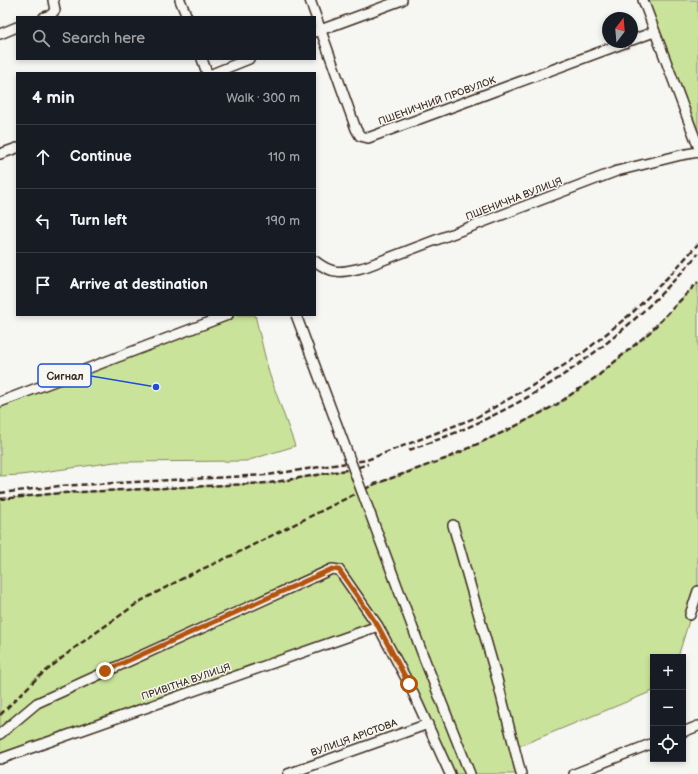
<!DOCTYPE html>
<html lang="en">
<head>
<meta charset="utf-8">
<style>
	body { margin:0; font-family:"Balsamiq Sans",sans-serif; background:#20242c; color:#f1f3f6 }
	.controls { position:absolute; right:12px; bottom:12px; display:grid; overflow:hidden; border-radius:0px; box-shadow:0 2px 6px #0003 }
	.controls button { width:36px; height:36px; display:grid; place-items:center; padding:0; border:0; border-bottom:1px solid #363941; background:#171b24; color:#f1f3f6; font:20px sans-serif }
	.compass { position:absolute; left:602px; top:12px; width:36px; height:36px; border-radius:50%; background:#171b24; box-shadow:0 2px 6px #0003; rotate:16deg }
	.stop { position:absolute; width:12px; height:12px; margin:-9px; border:3px solid #b45309; border-radius:50%; background:#fff }
	.stop.end { background:#b45309; border-color:#fff; box-shadow:0 1px 4px #0008 }
	.list { margin:0; padding:0; list-style:none }
	h2 { display:flex; justify-content:space-between; align-items:center; height:52px; margin:0; padding:0 16px; font-size:17px }
	h2 small { font-size:13px; font-weight:400; color:#9ea1a6 }
	.list li { display:grid; grid-template-columns:26px 1fr auto; gap:12px; align-items:center; box-sizing:border-box; height:64px; padding:0 16px; border-top:1px solid #363941 }
	.list b { display:block; font-size:15px; white-space:nowrap }
	.list em { font-size:13px; font-style:normal; color:#9ea1a6 }
	.icon { flex:none; width:22px; height:22px; fill:none; stroke:currentColor; stroke-width:2; stroke-linecap:round; stroke-linejoin:round }
	.map { position:relative; flex:none; width:698px; height:774px; overflow:hidden }
	.search { position:absolute; background:#171b24; box-shadow:0 2px 6px #0003; left:16px; top:16px; width:300px; height:44px; display:flex; align-items:center; gap:10px; box-sizing:border-box; padding:0 14px; border-radius:0px; color:#9ea1a6; font-size:15px }
	.panel { position:absolute; background:#171b24; box-shadow:0 2px 6px #0003; left:16px; top:72px; width:300px; height:244px; border-radius:0px }
	.map>svg:first-child { display:block }
	.garden { fill:#cae39a; stroke:#82865c }
	.lines { fill:none; stroke-linecap:round; stroke-linejoin:round }
	.minor-casing { stroke:#3b2a1e; stroke-width:12 }
	.minor { stroke:#f6f6f2; stroke-width:9 }
	.rail { stroke:#3b2a1e; stroke-width:2.5; stroke-dasharray:6 3; stroke-linecap:butt }
	.minor-bridge-casing { stroke:#3b2a1e; stroke-width:12; stroke-linecap:butt }
	.minor-bridge { stroke:#f6f6f2; stroke-width:9 }
	.route { stroke:#b45309; stroke-width:5 }
	.labels { text-anchor:middle; dominant-baseline:central; stroke-width:3; stroke-linejoin:round; paint-order:stroke }
	.street-label { font-size:10px; fill:#3b2a1e; stroke:#f6f6f2 }
	.leader { fill:none; stroke:#1d4ed8; stroke-width:1.5 }
	.callout-dot { fill:#1d4ed8; stroke:#f6f6f2; stroke-width:1.5 }
	.callout { fill:#f6f6f2; stroke:#1d4ed8; stroke-width:1.5 }
	.callout-label { font-size:11px; text-anchor:middle; font-weight:bold; fill:#3b2a1e }
</style>
</head>
<body>
<div class="map">
<svg width="698" height="774" viewBox="0 0 698 774">
	<rect width="100%" height="100%" fill="#f6f6f2"/>
	<filter id="ink" filterUnits="userSpaceOnUse"><feTurbulence type="fractalNoise" baseFrequency=".025" numOctaves="2"/><feDisplacementMap in="SourceGraphic" scale="8" xChannelSelector="R" yChannelSelector="G"/><feConvolveMatrix kernelMatrix="1 2 1 2 8 2 1 2 1" color-interpolation-filters="sRGB"/></filter>
	<g filter="url(#ink)">
		<path class="garden" d="M647,0H698V139Z
			M698,282V591L678,657H653V691L517,747L522,774H450L379,626L0,759V499L61,493L269,483L353,469L361,491L375,484L445,459L506,431L556,405L599,375L650,332Z
			M228,315H255L269,373L295,446L246,461L115,462L21,475L0,476V402Z"/>
		<g class="lines">
			<defs>
				<path id="minor" d="M180,0L187,17
					M310,0L356,129L360,136L368,138L627,42
					M643,0L698,146
					M44,17L51,15L55,10L53,0
					M315,32L402,0
					M0,34L17,27
					M632,40L654,32
					M202,59L207,73
					M214,73L249,59
					M0,154L17,148
					M315,261C334,276 343,272 365,267L617,171L681,155L698,152
					M0,402L228,315
					M453,525L497,679L521,774
					M690,615L698,591
					M424,658L470,774
					M683,732L698,726
					M0,734L37,703L332,569L339,570L378,626L409,684L450,774
					M0,759L378,626
					M288,774L428,724
					M574,774L653,743"/>
			</defs>
			<use href="#minor" class="minor-casing"/>
			<use href="#minor" class="minor"/>
			<path class="rail" d="M409,450C472,429 534,398 587,358C628,328 665,292 698,254
				M0,493L59,486L267,475L367,460L477,417L537,383L584,352L633,312L672,273L698,244
				M0,499L61,493L269,483L353,469L368,464
				M0,715L35,680L73,649L139,602L189,575L233,555L375,484L445,459L506,431L556,405L599,375L650,332L698,282"/>
			<defs>
				<path id="minor-bridge" d="M296,315L424,658"/>
			</defs>
			<use href="#minor-bridge" class="minor-bridge-casing"/>
			<use href="#minor-bridge" class="minor-bridge"/>
		</g>
	</g>
	<g class="lines" filter="url(#ink)">
		<path class="route" d="M105,671L332,569L339,570L378,626L409,684"/>
	</g>
	<g class="labels">
		<g class="street-label">
			<text transform="translate(437 101) rotate(-20)">ПШЕНИЧНИЙ ПРОВУЛОК</text>
			<text transform="translate(514 199) rotate(-21)">ПШЕНИЧНА ВУЛИЦЯ</text>
			<text transform="translate(186 682) rotate(-19)">ПРИВІТНА ВУЛИЦЯ</text>
			<text transform="translate(354 738) rotate(-20)">ВУЛИЦЯ АРІСТОВА</text>
		</g>
	</g>
	<path class="leader" d="M156 387L91 376"/>
	<circle class="callout-dot" cx="156" cy="387" r="4"/>
	<rect class="callout" x="38" y="364" width="53" height="23" rx="4"/>
	<g class="callout-label">
		<text x="65" y="380">Сигнал</text>
	</g>
</svg>
<div class="controls">
<button>+</button>
<button>−</button>
<button><svg class="icon" aria-label="locate" viewBox="0 0 24 24"><circle cx="12" cy="12" r="6"/><path d="M12 2v4M12 18v4M2 12h4M18 12h4"/></svg></button>
</div>
<svg class="compass" viewBox="-18 -18 36 36"><path d="M0-13l5 13h-10z" fill="#e53935"/><path d="M0 13l5-13h-10z" fill="#9ea1a6"/></svg>
<div class="stop" style="left:409px;top:684px"></div>
<div class="stop end" style="left:105px;top:671px"></div>
<div class="search"><svg class="icon" aria-label="search" viewBox="0 0 24 24"><circle cx="10" cy="10" r="6"/><path d="M15 15l6 6"/></svg>Search here</div>
<section class="panel">
<h2>4 min<small>Walk · 300 m</small></h2>
<ul class="list">
<li><svg class="icon" aria-label="ahead" viewBox="0 0 24 24"><path d="M12 20V5M6 11l6-6 6 6"/></svg><div><b>Continue</b></div><em>110 m</em></li>
<li><svg class="icon" aria-label="left" viewBox="0 0 24 24"><path d="M17 20v-9H6M10 6l-5 5 5 5"/></svg><div><b>Turn left</b></div><em>190 m</em></li>
<li><svg class="icon" aria-label="arrive" viewBox="0 0 24 24"><path d="M6 21V4h12l-3 4 3 4H6"/></svg><div><b>Arrive at destination</b></div></li>
</ul>
</section>
</div>
</body>
</html>
